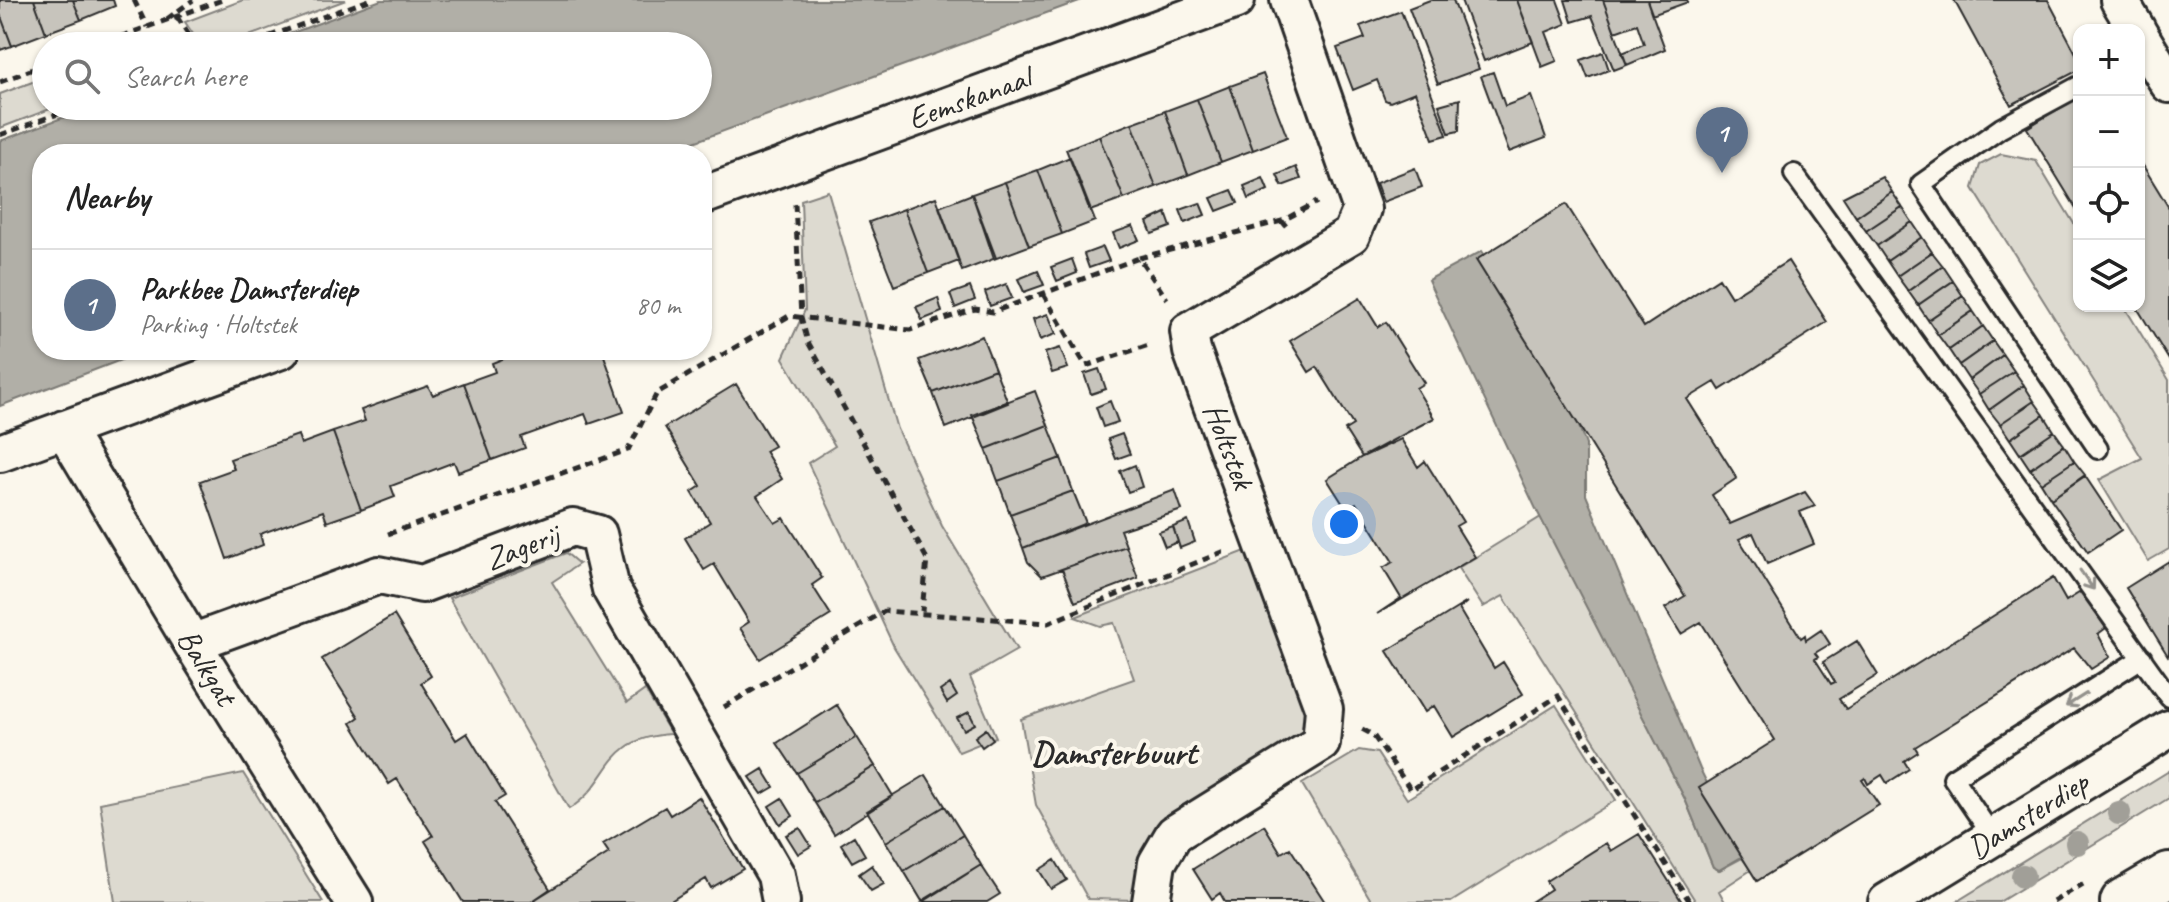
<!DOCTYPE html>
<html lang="en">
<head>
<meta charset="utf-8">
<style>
	body { margin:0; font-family:Caveat,sans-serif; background:#f2f2f2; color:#222 }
	.controls { position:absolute; right:24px; top:24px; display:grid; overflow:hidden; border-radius:16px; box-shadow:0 2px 6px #0004 }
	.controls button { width:72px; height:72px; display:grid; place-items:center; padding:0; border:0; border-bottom:2px solid #e0e0e0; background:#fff; color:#222; font:40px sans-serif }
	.you { position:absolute; left:1344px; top:524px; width:28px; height:28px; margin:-20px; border:6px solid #fff; border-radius:50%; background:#1a73e8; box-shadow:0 0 0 12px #1a73e833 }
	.badge { display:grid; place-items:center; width:52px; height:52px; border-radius:50%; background:#ea580c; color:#fff; font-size:26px; font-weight:700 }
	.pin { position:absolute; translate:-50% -66px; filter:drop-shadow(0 2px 4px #0008) }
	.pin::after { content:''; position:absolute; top:42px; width:28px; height:24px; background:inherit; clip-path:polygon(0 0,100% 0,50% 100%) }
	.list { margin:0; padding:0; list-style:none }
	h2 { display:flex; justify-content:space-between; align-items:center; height:104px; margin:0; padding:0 32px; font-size:34px }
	h2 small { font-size:26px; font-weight:400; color:#767676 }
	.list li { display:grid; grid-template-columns:52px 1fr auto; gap:24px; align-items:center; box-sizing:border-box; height:112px; padding:0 32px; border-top:2px solid #e0e0e0 }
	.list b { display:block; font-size:30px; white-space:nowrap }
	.list p { margin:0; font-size:26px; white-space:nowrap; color:#767676 }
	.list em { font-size:26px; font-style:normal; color:#767676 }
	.icon { flex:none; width:44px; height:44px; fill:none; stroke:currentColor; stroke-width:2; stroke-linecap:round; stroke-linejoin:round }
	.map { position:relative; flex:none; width:2169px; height:902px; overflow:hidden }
	.search { position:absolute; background:#fff; box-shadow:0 2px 6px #0004; left:32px; top:32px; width:680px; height:88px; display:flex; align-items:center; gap:20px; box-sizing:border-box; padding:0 28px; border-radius:44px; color:#767676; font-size:30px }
	.panel { position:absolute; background:#fff; box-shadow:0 2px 6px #0004; left:32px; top:144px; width:680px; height:216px; border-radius:32px }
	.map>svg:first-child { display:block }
	.green { fill:#dddad0; stroke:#84827e; stroke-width:2 }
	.water { fill:#b1afa7; stroke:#7b7a75; stroke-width:2 }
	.building { fill:#c7c4bc; stroke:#2b2b2b; stroke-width:2 }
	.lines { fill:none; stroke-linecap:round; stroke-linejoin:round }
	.service-casing { stroke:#2b2b2b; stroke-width:24 }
	.minor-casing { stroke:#2b2b2b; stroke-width:42 }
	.secondary-casing { stroke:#2b2b2b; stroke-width:50 }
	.path { stroke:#2b2b2b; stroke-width:5; stroke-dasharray:8 6; stroke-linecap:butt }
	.service { stroke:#fbf7ec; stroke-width:18 }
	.minor { stroke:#fbf7ec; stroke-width:36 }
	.secondary { stroke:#fbf7ec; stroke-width:44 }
	.tree { fill:#a19f98 }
	.oneway { stroke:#93918c }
	.labels { text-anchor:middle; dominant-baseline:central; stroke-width:8; stroke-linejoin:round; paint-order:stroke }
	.street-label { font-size:32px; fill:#2b2b2b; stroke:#fbf7ec }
	.neighbourhood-label { font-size:34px; font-weight:bold; fill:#2b2b2b; stroke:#fbf7ec }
</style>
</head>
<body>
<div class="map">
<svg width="2169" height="902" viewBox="0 0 2169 902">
	<rect width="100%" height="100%" fill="#fbf7ec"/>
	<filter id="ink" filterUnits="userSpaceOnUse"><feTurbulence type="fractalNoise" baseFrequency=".0125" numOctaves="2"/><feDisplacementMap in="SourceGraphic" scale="16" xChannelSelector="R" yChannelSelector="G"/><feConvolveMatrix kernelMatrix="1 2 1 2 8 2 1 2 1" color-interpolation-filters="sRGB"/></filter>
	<g filter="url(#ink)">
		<path class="green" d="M243,0H346L222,46H201L185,22Z
			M46,77V106H58L0,128V94Z
			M2001,154L2036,161L2079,232V306H2124L2169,380V549L2148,561L2099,480L2142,458L1973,188L1980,165Z
			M828,191L897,429L942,526L1017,650L970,677L996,737L959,752L894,647L808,463L835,446L783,358L805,310L801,200Z
			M1541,517L1685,799L1713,867L1720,870L1742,858L1751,870L1719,891L1725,902H1696L1503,596L1483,607L1458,568Z
			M1248,550L1310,713L1306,729L1297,738L1164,818L1147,845L1139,900L1088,899L1036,805L1021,719L1134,679L1114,623L1100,626L1075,617Z
			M566,553L579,564L552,582L627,703L645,690L671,734C602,738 614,781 569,809L449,598Z
			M1556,705L1616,800L1451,902H1372L1302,784L1359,750L1377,753L1407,799Z
			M2169,771V798L1999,902H1956Z
			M243,773L323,902H115L100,803Z"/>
		<path class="water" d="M381,0H1082L661,154H42V350H147L0,406V141L94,106H698V46H257Z
			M1482,251L1558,371L1586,445V495L1700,769L1743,856L1719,870L1713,867L1685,799L1536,509L1428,280Z"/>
		<path class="building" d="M0,0H34L46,33L12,46L0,14Z
			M34,0H73L81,20L46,33Z
			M73,0H113L115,6L81,20Z
			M1430,0H1453L1479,69L1438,84L1409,8Z
			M1461,0H1517L1533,42L1484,61Z
			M1517,0H1557L1566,24L1546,32L1557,61L1542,67Z
			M1565,0H1603L1627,65L1614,70L1592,16L1572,22Z
			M1603,0H1647L1665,49L1627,65L1622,53L1644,44L1637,24L1615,32Z
			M1647,0H1687L1688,2L1652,15Z
			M1954,0H2048L2079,59V70L2011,105Z
			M1401,11L1447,135L1433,139L1415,92L1390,102L1385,100L1377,80L1353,90L1337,48L1365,38L1360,26Z
			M0,14L12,46L0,50Z
			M1603,52L1609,70L1588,78L1581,60Z
			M1493,72L1505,106L1531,96L1546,138L1509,152L1481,76Z
			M1263,74L1287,137L1253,150L1230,86Z
			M1230,86L1253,150L1221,162L1197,99Z
			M2079,96V213L2027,128Z
			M1197,99L1221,162L1188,175L1165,111Z
			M1460,99L1459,131L1449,133L1439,105Z
			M1165,111L1188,175L1156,187L1132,123Z
			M1132,123L1156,187L1124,199L1099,136Z
			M1099,136L1124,199L1090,211L1066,149Z
			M1070,157L1095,221L1062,234L1038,170Z
			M2139,159L2169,208V360L2136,306H2139Z
			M1296,167L1301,179L1282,186L1277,175Z
			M1415,168L1422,187L1383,202L1376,183Z
			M1038,170L1062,234L1029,246L1005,182Z
			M1882,177L1892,192L1856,217L1843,197Z
			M1263,178L1268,190L1249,199L1244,186Z
			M1005,182L1029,246L994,259L972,194Z
			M1232,190L1238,203L1217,211L1211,198Z
			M1892,192L1902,207L1866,231L1856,217Z
			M972,194L996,258L962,271L939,207Z
			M936,197L959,261L928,273L904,209Z
			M1200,203L1205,215L1185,223L1180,210Z
			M1566,204L1644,327L1719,278L1731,297L1788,261L1827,322L1720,390L1715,382L1687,399L1737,478L1712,495L1730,524L1805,492L1815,506L1800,512L1814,544L1767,564L1753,533L1739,539L1801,638L1805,635L1806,640L1821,630L1830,644L1815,653L1818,657L1815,659L1831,684L1835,682L1823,662L1857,641L1878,675L1839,699L1846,709L2053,578L2066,601L2082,591L2106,628L2098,634L2110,657L2091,669L2074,648L1915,747L1918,752L1904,761L1909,769L1887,783L1882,775L1868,784L1865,778L1862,780L1879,805L1757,881L1699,788L1775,740L1701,622L1681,634L1665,608L1685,596L1476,260Z
			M1902,207L1912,222L1877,246L1866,231Z
			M904,209L928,273L894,286L869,222Z
			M1166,213L1171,227L1152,234L1147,222Z
			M1912,222L1922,237L1887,261L1877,246Z
			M1133,226L1139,240L1119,248L1113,233Z
			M1922,237L1932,252L1897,276L1887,261Z
			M1103,247L1109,261L1089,268L1084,254Z
			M1932,252L1943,266L1908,291L1897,276Z
			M1072,259L1077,273L1057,281L1051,267Z
			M1943,266L1953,281L1918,305L1908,291Z
			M1038,271L1044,285L1024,292L1018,279Z
			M1953,281L1963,296L1928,320L1918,305Z
			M1006,284L1012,298L990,306L985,292Z
			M970,287L975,300L955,308L950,294Z
			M1963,296L1973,311L1938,335L1928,320Z
			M938,298L942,312L922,320L916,307Z
			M1360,298L1378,327L1386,322L1424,383L1416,388L1434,418L1362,457L1345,430L1353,425L1317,367L1309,372L1290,341Z
			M1973,311L1983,326L1949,350L1938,335Z
			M1048,314L1056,334L1040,340L1033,319Z
			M1983,326L1993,341L1959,365L1949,350Z
			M982,336L995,369L933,393L919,360Z
			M1993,341L2003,355L1969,380L1959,365Z
			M1060,348L1068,368L1052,373L1045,353Z
			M525,350H602L624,412L589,424L585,414L521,437L525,448L492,460L464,383L495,372L492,363Z
			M2003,355L2014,371L1979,394L1969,380Z
			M995,369L1008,403L946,428L933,393Z
			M1099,369L1106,389L1091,394L1084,374Z
			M2014,371L2024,385L1989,410L1979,394Z
			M464,383L492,460L458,472L454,462L391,486L395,497L361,510L333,432L365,421L361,410L428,386L433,395Z
			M736,384L774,446L765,451L782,479L757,496L775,523L784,518L822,578L812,585L831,615L760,659L740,628L749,622L714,564L704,570L685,538L710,522L692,492L701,486L665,427Z
			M2024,385L2034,401L2000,424L1989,410Z
			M1035,391L1048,425L986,449L972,415Z
			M1110,401L1118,422L1103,427L1096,407Z
			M2034,401L2044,415L2010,439L2000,424Z
			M2044,415L2054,431L2020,454L2010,439Z
			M1048,425L1061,458L998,481L986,449Z
			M2054,431L2064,445L2030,469L2020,454Z
			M333,432L361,510L327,522L323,511L260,534L263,545L227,559L200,481L234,469L230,459L298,435L301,444Z
			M1122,434L1130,454L1116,459L1108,439Z
			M1401,439L1418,467L1425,461L1463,522L1456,526L1475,557L1377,614L1401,598L1383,568L1393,562L1356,503L1346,509L1327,479L1362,457Z
			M2064,445L2074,461L2041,483L2030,469Z
			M1061,458L1073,491L1010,514L998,481Z
			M2074,461L2085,475L2051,499L2041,483Z
			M1135,465L1142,487L1128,492L1120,471Z
			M2085,476L2121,530L2088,552L2051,499Z
			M1175,490L1182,510L1120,530L1126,546L1042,576L1028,562L1023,548Z
			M1073,491L1086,523L1023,548L1010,514Z
			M1188,521L1195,542L1180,548L1173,527Z
			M1173,527L1178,542L1165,547L1159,532Z
			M1126,546L1138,578L1075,602L1062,569Z
			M2169,561V655L2168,656L2126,588Z
			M1467,602L1459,609L1494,668L1503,662L1523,694L1453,737L1434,706L1425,712L1387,651Z
			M394,615L431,676L421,683L456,740L467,733L505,796L495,802L550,889L531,902H463L425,841L433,836L397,779L389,784L351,723L359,717L322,659Z
			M950,684L957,696L947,703L940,691Z
			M837,705L857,737L797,773L777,743Z
			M969,712L975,724L964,730L957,718Z
			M986,729L993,739L982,747L975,737Z
			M857,737L875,766L815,803L797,773Z
			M875,766L893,796L834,834L815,803Z
			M763,769L774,787L762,794L750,777Z
			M926,775L945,806L886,842L867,811Z
			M699,797L743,869L711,888L706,879L669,902H531L609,853L603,844L665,807L670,815Z
			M782,798L793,816L780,824L769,806Z
			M945,806L963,835L904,871L886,842Z
			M1264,825L1281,853L1290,848L1325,902H1225L1220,893L1212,899L1193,869Z
			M800,828L811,846L798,854L786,835Z
			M1639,834L1682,902H1531L1551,889L1546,881L1606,843L1611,851Z
			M963,835L981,865L922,901L904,871Z
			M854,836L865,855L852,862L841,844Z
			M1055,860L1067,880L1051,889L1039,870Z
			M872,865L884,884L871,891L859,874Z
			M981,865L1000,894L987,902H923Z"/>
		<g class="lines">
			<defs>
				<path id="service" d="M2079,86L2001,128L1921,184L2098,449
					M1794,174L2169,697
					M1993,837L1953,778L2142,658"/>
				<path id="minor" d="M2119,0L2137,30
					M2139,34L2169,84
					M702,196L1236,0
					M64,429L192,643L354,902
					M0,453L281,350
					M192,643L379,575L422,584L573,527L598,534L611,589L776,875L781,902
					M1151,902L1157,863L1174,834L1321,743L1324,709L1192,351L1189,331L1351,235L1362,209L1289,0
					M1887,902L2169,729"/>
				<path id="secondary" d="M2123,902L2169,875"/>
			</defs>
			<use href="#service" class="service-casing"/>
			<use href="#minor" class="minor-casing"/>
			<use href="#secondary" class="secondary-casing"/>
			<path class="path" d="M134,0L147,27
				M177,17L196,46
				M167,19L193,0
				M95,46L222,0
				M243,46L369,0
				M0,82L46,64
				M0,135L80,106
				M795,204L801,317L808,342L927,559L922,611
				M1286,226L1282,221L1317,202
				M1139,258L1282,221
				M1043,294L1086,366L1152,344
				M388,534L628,450L657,393L789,316L910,330L975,309L993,312L1139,258L1167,299
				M724,707L885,611L1048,623L1225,551
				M1362,729L1373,735L1411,790L1558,696L1690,902
				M2053,902L2083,884"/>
			<use href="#service" class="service"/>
			<use href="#minor" class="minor"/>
			<use href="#secondary" class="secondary"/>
		</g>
		<g class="tree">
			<circle cx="2119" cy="813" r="12"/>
			<circle cx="2077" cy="843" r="12"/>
			<circle cx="2023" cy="876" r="12"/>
		</g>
		<defs><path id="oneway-shaft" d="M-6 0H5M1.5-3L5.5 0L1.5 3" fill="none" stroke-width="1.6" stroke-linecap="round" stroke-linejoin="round" transform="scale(2)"/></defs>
		<g class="oneway">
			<use href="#oneway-shaft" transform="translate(2087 580) rotate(55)"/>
			<use href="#oneway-shaft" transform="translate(2076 700) rotate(148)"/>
		</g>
	</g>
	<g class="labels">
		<g class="street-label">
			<text transform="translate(969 98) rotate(-20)">Eemskanaal</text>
			<text transform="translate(1229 446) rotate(69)">Holtstek</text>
			<text transform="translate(522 547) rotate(-21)">Zagerij</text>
			<text transform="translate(207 667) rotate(58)">Balkgat</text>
			<text transform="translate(2028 815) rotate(-32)">Damsterdiep</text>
		</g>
		<g class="neighbourhood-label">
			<text x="1114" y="752">Damsterbuurt</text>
		</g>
	</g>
</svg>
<div class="controls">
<button>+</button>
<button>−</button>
<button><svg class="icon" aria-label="locate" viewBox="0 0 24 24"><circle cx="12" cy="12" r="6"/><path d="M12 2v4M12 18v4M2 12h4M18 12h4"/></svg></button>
<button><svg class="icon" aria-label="layers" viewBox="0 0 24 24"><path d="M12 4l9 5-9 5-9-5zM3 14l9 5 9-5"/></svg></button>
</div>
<div class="you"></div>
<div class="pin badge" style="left:1722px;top:173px;background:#5c6f8a">1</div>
<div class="search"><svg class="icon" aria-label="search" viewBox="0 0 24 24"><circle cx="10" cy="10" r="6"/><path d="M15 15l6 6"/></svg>Search here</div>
<section class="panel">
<h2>Nearby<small></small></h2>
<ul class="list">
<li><span class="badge" style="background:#5c6f8a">1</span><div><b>Parkbee Damsterdiep</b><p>Parking · Holtstek</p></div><em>80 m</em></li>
</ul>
</section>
</div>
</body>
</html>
